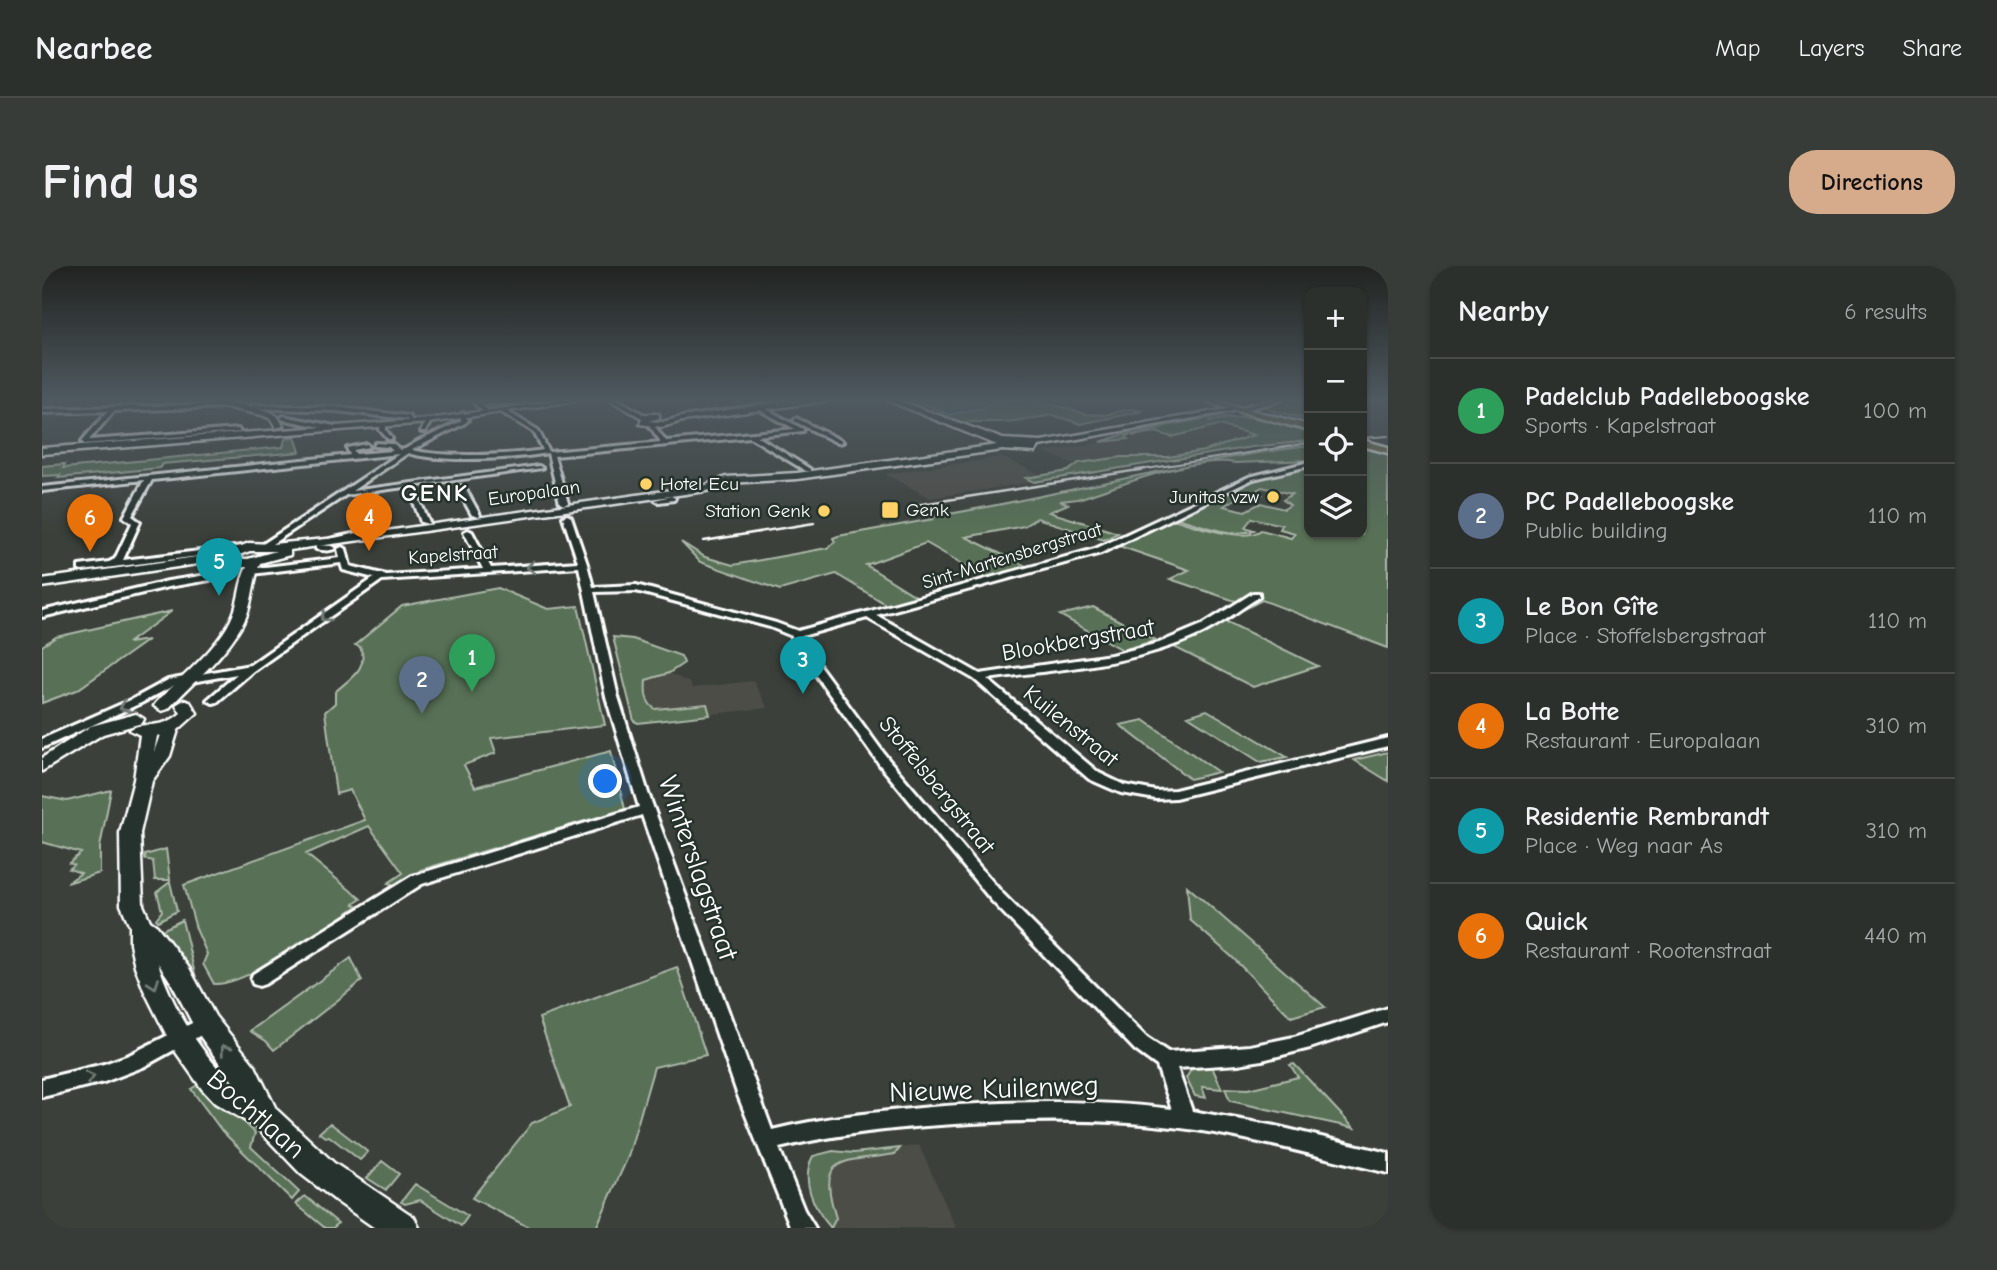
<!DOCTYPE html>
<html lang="en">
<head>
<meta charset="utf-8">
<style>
	body { margin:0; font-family:"Comic Neue",sans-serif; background:#383c38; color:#f1f3f6 }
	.controls { position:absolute; right:21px; top:21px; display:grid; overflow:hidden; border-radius:14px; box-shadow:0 2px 5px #0004 }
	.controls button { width:63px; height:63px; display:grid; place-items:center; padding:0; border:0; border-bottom:2px solid #484b48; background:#2c302c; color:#f1f3f6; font:35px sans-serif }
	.you { position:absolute; left:564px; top:516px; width:24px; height:24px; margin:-18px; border:5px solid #fff; border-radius:50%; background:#1a73e8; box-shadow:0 0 0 10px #1a73e833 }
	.badge { display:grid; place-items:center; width:46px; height:46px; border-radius:50%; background:#d6ab8b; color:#fff; font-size:23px; font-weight:700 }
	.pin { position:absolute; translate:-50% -58px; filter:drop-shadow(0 2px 4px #0008) }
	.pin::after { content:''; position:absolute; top:37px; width:24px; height:21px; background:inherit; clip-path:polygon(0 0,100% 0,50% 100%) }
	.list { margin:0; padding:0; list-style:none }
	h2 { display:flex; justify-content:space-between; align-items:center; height:91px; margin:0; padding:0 28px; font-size:30px }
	h2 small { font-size:23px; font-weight:400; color:#a6a9a9 }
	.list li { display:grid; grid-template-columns:46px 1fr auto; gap:21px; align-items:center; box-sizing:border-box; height:105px; padding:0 28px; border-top:2px solid #484b48 }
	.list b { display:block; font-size:26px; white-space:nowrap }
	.list p { margin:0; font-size:23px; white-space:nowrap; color:#a6a9a9 }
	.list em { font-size:23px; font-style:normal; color:#a6a9a9 }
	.icon { flex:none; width:38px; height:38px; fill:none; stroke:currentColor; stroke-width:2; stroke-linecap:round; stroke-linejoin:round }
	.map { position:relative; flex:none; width:1346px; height:962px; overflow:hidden; border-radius:28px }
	header { display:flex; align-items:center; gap:42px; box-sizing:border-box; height:98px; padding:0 35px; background:#2c302c; border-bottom:2px solid #484b48 }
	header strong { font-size:33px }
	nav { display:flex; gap:38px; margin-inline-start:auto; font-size:24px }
	.intro { display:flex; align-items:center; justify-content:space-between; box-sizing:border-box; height:168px; padding:0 42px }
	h1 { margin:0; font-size:49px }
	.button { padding:18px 32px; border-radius:28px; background:#d6ab8b; color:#111; font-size:24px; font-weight:700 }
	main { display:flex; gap:42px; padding:0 42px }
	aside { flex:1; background:#2c302c; border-radius:28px; box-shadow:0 2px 5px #0004 }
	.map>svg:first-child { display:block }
	.built { fill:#4d4d47 }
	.green { fill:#597156; stroke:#acb8aa; stroke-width:2 }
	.water { fill:#45686b; stroke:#8fa4a6; stroke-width:2 }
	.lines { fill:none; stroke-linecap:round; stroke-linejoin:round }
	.street-casing { stroke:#fff; stroke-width:6 }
	.secondary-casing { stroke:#fff; stroke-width:5 }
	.primary-casing { stroke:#fff; stroke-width:5 }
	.highway-casing { stroke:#fff; stroke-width:5 }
	.street { fill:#26332d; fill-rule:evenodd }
	.secondary { fill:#26332d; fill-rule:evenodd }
	.primary { fill:#726f4a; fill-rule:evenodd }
	.highway { fill:#726f4a; fill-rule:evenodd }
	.rail-far1 { stroke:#fff; stroke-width:2 }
	.rail { stroke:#fff; stroke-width:2.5 }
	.oneway { stroke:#727a76 }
	.poi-dot { fill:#ffd166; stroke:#26332d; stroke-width:2.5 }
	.labels { text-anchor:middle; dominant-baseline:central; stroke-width:5; stroke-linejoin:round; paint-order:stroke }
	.far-poi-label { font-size:19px; fill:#fff; stroke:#26332d; text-anchor:start }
	.far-street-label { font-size:19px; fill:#fff; stroke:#26332d }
	.street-label { font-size:23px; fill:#fff; stroke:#26332d }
	.far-district-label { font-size:24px; font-weight:bold; letter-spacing:2px; fill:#fff; stroke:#26332d }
	.near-street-label { font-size:28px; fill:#fff; stroke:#26332d }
</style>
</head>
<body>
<header>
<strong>Nearbee</strong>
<nav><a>Map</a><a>Layers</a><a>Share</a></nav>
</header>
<div class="intro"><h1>Find us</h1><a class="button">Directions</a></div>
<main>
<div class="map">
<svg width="1346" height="962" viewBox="0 0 1346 962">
	<rect width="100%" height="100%" fill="#3b403a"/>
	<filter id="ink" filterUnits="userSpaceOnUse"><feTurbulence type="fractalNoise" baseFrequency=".0143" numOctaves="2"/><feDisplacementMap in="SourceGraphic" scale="14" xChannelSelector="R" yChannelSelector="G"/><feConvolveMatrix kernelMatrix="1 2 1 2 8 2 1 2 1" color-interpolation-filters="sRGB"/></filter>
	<g filter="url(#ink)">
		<path class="built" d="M0,134H83L70,143H0Z
			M1175,158L1213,169L1162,185L1126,191H1080L1032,198L1001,186L1089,172L1124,163Z
			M959,191L1002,210L986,212L992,216L888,232L843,208Z
			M627,407L648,417L650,422L711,415L726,442L661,449L616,444L599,432L598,416Z
			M877,879L914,962H789L794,952L786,926L785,911L789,904L799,897L853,888L858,882Z"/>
		<path class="green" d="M857,134H994L1044,148L1062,149L1088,143L1101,145L1038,158L1011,149L966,156H918Z
			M1242,134H1267V154L1229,144L1222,139Z
			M1179,150L1189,151L1167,155L1200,151L1197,150L1231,155L1267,166V175L1210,181L992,216L984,212L1026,205L1037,197L1080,191H1126L1162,185L1212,169L1177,159L1130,171L1114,166L1090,170L1122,161L1084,170L1086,173L1058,176L1089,166Z
			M253,170L258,186L120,198L118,202L16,212L18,209L0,210V200L23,198L21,202L241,181L243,173Z
			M1267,180V194L1193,197C1153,189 1078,220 1039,232C1033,234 1025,234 1018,235L1026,238L1007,246L1076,267L1062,274L995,252L982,260L924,271L984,300L945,312L884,277L824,299L875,331L845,339L794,308L738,324L658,296L639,276L663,291L691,299L785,282L793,276L791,272L796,270L891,253L889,251C1017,230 1141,195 1267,180Z
			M1320,181L1346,188V382L1220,334L1201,344L1197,342L1219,330L1211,328L1196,336L1128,313L1147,304L1077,280L1128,252C1148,258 1202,278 1219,264L1249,272L1253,267L1238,263L1240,259L1210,252L1203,261L1212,264C1190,273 1154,257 1132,251L1187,225L1206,232L1197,231L1182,240L1203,245L1219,237L1242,243L1248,239L1241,234L1250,228L1220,221L1215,224L1221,229L1191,223C1214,213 1241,201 1267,203V268H1320Z
			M456,322L506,343L536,340L563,459L449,472L454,487L422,499L433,521L569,485L583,543L378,604L374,611L357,620L346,617L361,607L327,560L264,588L319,633L312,638L316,640C284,660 206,720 172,718L161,698L165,688L154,663L142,619L323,554L308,524L294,528L283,446L293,437V426C307,413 328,402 318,381L313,379L360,340Z
			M1051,341L1114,374L1081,384L1018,349Z
			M130,345L86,377L106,374L35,424L0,437V380L14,371Z
			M1183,355L1276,400L1211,421L1132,381Z
			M571,371L591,373L639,390L642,397L627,407L604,414C603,426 603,436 613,443L665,438L668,449L596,457L592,455Z
			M1165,444L1245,491L1218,496L1146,450Z
			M1102,454L1176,506L1148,513L1078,459Z
			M1346,486V515L1312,494Z
			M69,524L58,581V607L25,617L39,607L27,603L32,599L27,597L39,587L0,576V530L25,535Z
			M124,583L128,614H113L111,595L103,593V589Z
			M128,616L135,645L116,655L114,653L120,645L115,626Z
			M1145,620L1283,741L1249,751L1190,691L1148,654Z
			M140,654L154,712L151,713L120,664Z
			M309,692L320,715L232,784L224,775L208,765Z
			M635,701L664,789L612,801L586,891L554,962H488L430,932L490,857L528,841L497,752Z
			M1252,798L1307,857L1312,862L1188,835L1183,822L1206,823L1256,811L1248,799Z
			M1156,800L1170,801L1180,823L1160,821L1164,832L1153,830L1144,812L1150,802Z
			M162,815L213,867L209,881L257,926L250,934L180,865L149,823Z
			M288,857L326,886L318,894L287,870L283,871L277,867Z
			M858,882L853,888C800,897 774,887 794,952L789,962C771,942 758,914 771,890L791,885L812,887Z
			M340,895L357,908L344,924L325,912Z
			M373,918L426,950L419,960L378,934L363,938L359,936Z
			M263,930L296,957L291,962H283L254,938Z"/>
		<path class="water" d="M885,134H947L955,136L942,142L907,149L878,136Z"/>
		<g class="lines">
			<defs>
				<path id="street" d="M480,134L482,137L440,138L446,145L443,147L432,137Z
					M750,134H762L720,141L761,163V165L715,170L768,203V205H764L708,171L512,190L526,237L522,239L518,237L506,187C474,193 396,197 366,187L310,225L497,200L500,202L304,229L224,282L220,280L221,278L357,188L110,214L90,250L98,256L81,294L201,280H204V284L40,305L37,304V300L67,296L73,293L90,257L82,251L102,214L0,225V221L308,189L305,182L325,178L327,181L311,184L314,188L351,185L347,181L332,180L334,177L351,178L358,184L363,183L375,176L419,155L418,149L421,147L426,154L423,157L370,184C399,192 471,189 501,184L492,166L459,146L461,143L496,164L507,186L619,176L607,159L610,157L624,175L753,163L718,144L720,141L644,153L641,151Z
					M182,138L184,141L72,145L47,174L196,163L198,166L42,178L40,175L66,145L0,147V143Z
					M211,139L294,141L367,150L372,157L367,158L365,153L294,145L209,142Z
					M241,150L293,160L296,162L293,164L239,153Z
					M754,152L800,175L801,176L796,177L752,155Z
					M384,154L389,155L383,166H379Z
					M339,157L344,158V164L350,173H346L338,164Z
					M1267,196V200L1211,213L1059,287L834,349L938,408L1069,389L1117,377L1160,359L1211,327H1217V331C1196,344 1176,361 1152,371C1087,400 1014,403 945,413L1057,507L1082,519L1114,525L1133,524L1346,472V480L1133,532L1114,533L1079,527L1047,513L932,413L825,352L760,370L761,377L846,493L960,627L1105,772L1126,786L1208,780L1252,771L1346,742V756L1268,782L1220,794L1196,798L1135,802L1150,845L1233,860L1346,887V907C1282,892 1219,874 1154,864C1065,851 974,853 884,860C835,864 785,870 737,882L762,944L773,962H749L695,827L600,549L380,618L223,718L217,720L211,718L209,713L211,708L370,610L597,541L564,431L537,301L340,314L211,405L175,436L171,437L165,434L195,408L133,419L99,437L0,482V473L91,433L126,414L208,399L332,312L301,304L299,297L210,308L206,305L207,303L298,292L296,283L300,281L304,283L308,300L344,309L441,303L422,266L426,264L430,266L449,302L536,296L521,251L525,249L529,251L545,298L551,321L594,319L734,357L756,365L1053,283L1207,211ZM594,325L728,361L750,370L751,377L838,499L950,635L1093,784L1115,800L1130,843C1050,833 969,835 889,841C835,846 782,851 730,864L606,527L576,431L552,326Z
					M419,220L423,222L438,249L437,251L430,249L415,222Z
					M629,230L633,232L632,234L617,236L613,234Z
					M370,231L377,233L387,256L386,258L379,256Z
					M315,267L319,269L318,271L292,275L288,273Z
					M274,279L289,280L293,282C289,286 280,284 274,283Z
					M165,309L168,310V314L126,321L0,351V345L126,315Z
					M164,750L170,753L173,758L170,763L101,801L62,816L0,831V813L62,798L87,789Z"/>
				<path id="secondary" d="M151,134C166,133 225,140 235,150C238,153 239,157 241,160L234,162L229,153L220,149Z
					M520,134H538L386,157L0,188V182L386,153Z
					M568,134H577L601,148H617V152L607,155L620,156L639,151L772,134H791L640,155L620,161L598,158L600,152Z
					M845,134H855L961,173L999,175L1197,141L1201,143L997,180L993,186L960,184L755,213L686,217L679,222L664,225L248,284V289L218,297C211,315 211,334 204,351C188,386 152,415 126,443L120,445L112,440L114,437C138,412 179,380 191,349C198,333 197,316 205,301H174L169,296L0,321V313L182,287L207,277L230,278L296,272L664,219L684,211L755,207L955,179ZM208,285H234L206,293H186Z
					M142,434L148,436L155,447L136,464L128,490L110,515L98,567L101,639L108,655L115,660L147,702L173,750L213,800L234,843L292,897L372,951L377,962H333L297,937L259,908L214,861L173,837L160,823L131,782L102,724L93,700L88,678V660L79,639L78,567L92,514L98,469L88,464C99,454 118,466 139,447L134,439ZM118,469L112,486L115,470ZM116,697L129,716L155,766L195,821C159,790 130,741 116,697Z
					M94,448L102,453L100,457L61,468L0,505V492L49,460Z"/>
				<path id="primary" d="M1226,134H1240L1197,146L1193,143Z"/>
				<path id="highway" d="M1157,134H1170L1267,159V165Z
					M1320,174L1346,181V187L1320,180Z"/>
			</defs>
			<use href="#street" class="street-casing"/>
			<use href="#secondary" class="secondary-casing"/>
			<use href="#primary" class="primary-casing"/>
			<use href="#highway" class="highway-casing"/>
			<use href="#street" class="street"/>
			<use href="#secondary" class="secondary"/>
			<use href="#primary" class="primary"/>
			<use href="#highway" class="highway"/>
			<path class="rail-far1" d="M1320,172L1346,170
				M1092,205L1267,177"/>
			<path class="rail" d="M867,240L1103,203
				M662,275L772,257"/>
		</g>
		<defs><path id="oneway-chevron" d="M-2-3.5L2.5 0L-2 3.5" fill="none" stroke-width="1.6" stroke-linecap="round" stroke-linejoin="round" transform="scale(1.75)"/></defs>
		<g class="oneway">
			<use href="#oneway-chevron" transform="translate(489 301) rotate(176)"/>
			<use href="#oneway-chevron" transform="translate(283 351) rotate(143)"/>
			<use href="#oneway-chevron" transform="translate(82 441) rotate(155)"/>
			<use href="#oneway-chevron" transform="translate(112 718) rotate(70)"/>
			<use href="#oneway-chevron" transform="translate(183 783) rotate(-127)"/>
			<use href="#oneway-chevron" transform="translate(48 811) rotate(-13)"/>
		</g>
	</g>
	<linearGradient id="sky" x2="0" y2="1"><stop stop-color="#202320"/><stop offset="0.5" stop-color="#4f5960"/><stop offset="1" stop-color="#4f5960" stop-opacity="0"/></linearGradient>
	<rect width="1346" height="268" fill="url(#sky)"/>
	<g class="poi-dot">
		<circle cx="604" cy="218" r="7"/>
		<circle cx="1231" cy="231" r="7"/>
		<rect x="839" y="235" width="18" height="18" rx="3.5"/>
		<circle cx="782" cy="245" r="7"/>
	</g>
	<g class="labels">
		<g class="far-poi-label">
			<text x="618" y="218">Hotel Ecu</text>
			<text x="1217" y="231" text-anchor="end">Junitas vzw</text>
			<text x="864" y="244">Genk</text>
			<text x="768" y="245" text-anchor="end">Station Genk</text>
		</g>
		<g class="far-street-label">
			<text transform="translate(492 227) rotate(-8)">Europalaan</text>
			<text transform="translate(411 289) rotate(-4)">Kapelstraat</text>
			<text transform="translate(970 290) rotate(-17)">Sint-Martensbergstraat</text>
		</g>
		<g class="street-label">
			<text transform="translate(1036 374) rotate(-10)">Blookbergstraat</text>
			<text transform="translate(1029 460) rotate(39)">Kuilenstraat</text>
			<text transform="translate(895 519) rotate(51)">Stoffelsbergstraat</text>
		</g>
		<g class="far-district-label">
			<text x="393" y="227">GENK</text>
		</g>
		<g class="near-street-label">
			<text transform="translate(656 602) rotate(71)">Winterslagstraat</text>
			<text transform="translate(952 823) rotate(-2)">Nieuwe Kuilenweg</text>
			<text transform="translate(214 848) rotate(41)">Bochtlaan</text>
		</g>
	</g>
</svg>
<div class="controls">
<button>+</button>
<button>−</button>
<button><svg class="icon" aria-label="locate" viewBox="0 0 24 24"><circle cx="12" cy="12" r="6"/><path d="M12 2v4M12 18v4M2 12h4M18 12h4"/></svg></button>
<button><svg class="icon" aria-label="layers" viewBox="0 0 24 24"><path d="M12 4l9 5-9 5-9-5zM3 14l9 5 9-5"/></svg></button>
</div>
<div class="you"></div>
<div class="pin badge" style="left:430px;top:426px;background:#2e9e5b">1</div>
<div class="pin badge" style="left:380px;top:448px;background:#5c6f8a">2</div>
<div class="pin badge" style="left:761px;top:428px;background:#0f9aa8">3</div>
<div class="pin badge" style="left:327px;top:285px;background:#e8710a">4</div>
<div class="pin badge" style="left:177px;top:330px;background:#0f9aa8">5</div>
<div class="pin badge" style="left:48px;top:286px;background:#e8710a">6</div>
</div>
<aside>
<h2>Nearby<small>6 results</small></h2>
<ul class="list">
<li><span class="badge" style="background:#2e9e5b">1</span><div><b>Padelclub Padelleboogske</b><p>Sports · Kapelstraat</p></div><em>100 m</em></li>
<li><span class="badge" style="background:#5c6f8a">2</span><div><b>PC Padelleboogske</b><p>Public building</p></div><em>110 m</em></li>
<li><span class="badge" style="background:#0f9aa8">3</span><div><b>Le Bon Gîte</b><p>Place · Stoffelsbergstraat</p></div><em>110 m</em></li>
<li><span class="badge" style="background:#e8710a">4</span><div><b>La Botte</b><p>Restaurant · Europalaan</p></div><em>310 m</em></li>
<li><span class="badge" style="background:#0f9aa8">5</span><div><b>Residentie Rembrandt</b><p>Place · Weg naar As</p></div><em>310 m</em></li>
<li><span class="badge" style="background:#e8710a">6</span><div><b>Quick</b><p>Restaurant · Rootenstraat</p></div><em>440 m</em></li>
</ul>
</aside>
</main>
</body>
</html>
